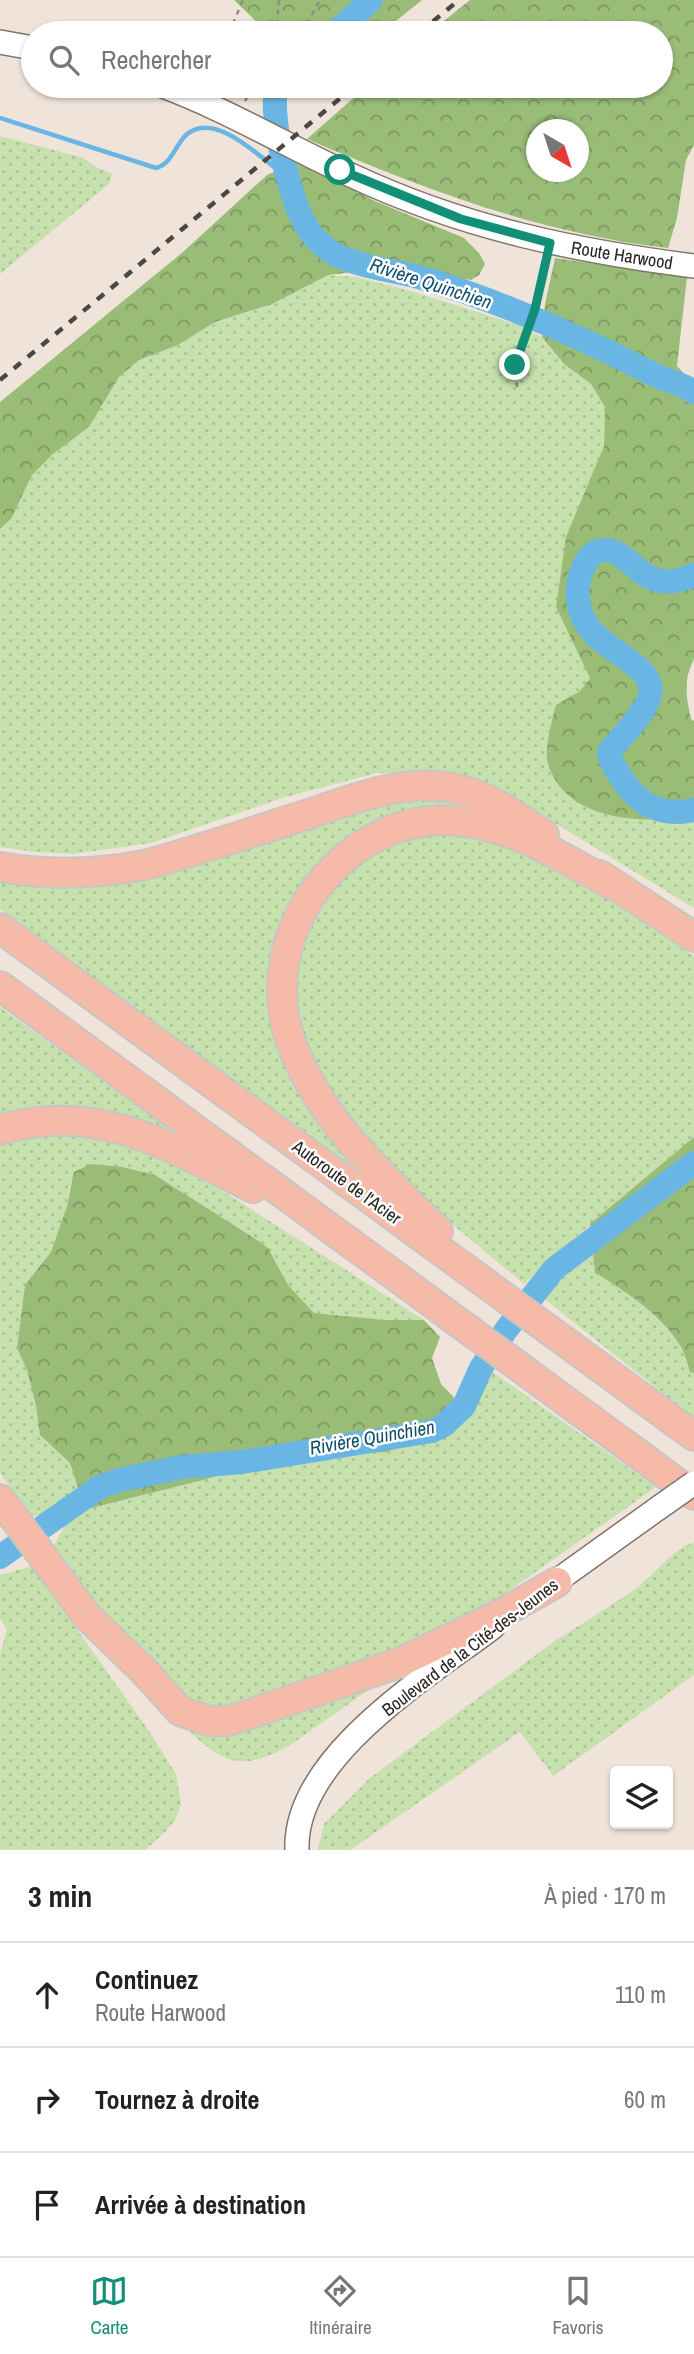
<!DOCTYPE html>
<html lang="fr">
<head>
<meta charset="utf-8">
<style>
	body { margin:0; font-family:"Archivo Narrow",sans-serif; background:#f2f2f2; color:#222 }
	.controls { position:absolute; right:21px; bottom:21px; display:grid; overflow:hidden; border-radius:7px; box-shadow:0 2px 5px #0004 }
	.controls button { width:63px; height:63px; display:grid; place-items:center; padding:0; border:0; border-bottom:2px solid #e0e0e0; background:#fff; color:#222; font:35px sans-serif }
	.compass { position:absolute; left:526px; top:119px; width:63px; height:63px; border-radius:50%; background:#fff; box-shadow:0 2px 5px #0004; rotate:141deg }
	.stop { position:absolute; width:21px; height:21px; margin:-16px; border:5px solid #129077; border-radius:50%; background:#fff }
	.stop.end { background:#129077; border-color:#fff; box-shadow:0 2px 7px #0008 }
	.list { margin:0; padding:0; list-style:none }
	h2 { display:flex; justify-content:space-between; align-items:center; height:91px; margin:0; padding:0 28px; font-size:30px }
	h2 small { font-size:23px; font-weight:400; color:#767676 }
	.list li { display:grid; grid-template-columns:46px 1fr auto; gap:21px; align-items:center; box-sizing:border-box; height:105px; padding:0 28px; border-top:2px solid #e0e0e0 }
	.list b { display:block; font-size:26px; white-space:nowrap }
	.list p { margin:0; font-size:23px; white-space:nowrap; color:#767676 }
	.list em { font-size:23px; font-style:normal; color:#767676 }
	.icon { flex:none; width:38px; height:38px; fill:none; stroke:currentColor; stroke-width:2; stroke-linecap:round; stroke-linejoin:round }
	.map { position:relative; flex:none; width:694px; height:1850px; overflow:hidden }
	.search { position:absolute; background:#fff; box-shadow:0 2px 5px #0004; left:21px; right:21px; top:21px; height:77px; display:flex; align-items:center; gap:18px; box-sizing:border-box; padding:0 24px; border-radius:38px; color:#767676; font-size:26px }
	.sheet { height:406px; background:#fff }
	nav { display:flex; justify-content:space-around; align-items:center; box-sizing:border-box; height:98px; border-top:2px solid #e0e0e0; background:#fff; font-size:19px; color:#767676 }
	nav a { display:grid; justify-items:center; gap:4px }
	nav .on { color:#129077 }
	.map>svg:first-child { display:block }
	.grass { fill:url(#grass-dots) }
	.forest { fill:url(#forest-crowns); fill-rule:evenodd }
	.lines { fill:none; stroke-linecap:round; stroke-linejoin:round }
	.stream { stroke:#69b6e4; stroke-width:4.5 }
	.river { stroke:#69b6e4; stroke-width:24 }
	.secondary-casing { stroke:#80756c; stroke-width:26 }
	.motorway-casing { stroke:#c7c6c5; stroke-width:32 }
	.path { stroke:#928983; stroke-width:2.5; stroke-dasharray:5 5; stroke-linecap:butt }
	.secondary { stroke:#fff; stroke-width:23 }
	.motorway { stroke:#f5bba8; stroke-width:28 }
	.rail { stroke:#4d4743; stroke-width:4.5; stroke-dasharray:9 9; stroke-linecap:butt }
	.secondary-bridge-casing { stroke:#80756c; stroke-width:26; stroke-linecap:butt }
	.secondary-bridge { stroke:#fff; stroke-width:23 }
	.route { stroke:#129077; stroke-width:9 }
	.labels { text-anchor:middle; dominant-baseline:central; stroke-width:5; stroke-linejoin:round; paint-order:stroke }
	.street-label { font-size:18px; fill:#282320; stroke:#fff }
	.water-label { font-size:19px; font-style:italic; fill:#0e4c6b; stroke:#fff }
</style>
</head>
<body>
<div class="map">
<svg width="694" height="1850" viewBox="0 0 694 1850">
	<defs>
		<pattern id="grass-dots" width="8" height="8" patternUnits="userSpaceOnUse" patternTransform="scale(1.75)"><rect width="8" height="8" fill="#c6e1ad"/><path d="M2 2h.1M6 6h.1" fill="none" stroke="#aac195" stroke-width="1.8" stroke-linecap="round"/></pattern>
		<pattern id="forest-crowns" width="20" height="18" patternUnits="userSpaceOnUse" patternTransform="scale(1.75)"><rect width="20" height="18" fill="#99bc77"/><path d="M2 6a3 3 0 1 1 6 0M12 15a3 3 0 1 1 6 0" fill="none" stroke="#7d9861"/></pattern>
	</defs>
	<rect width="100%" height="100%" fill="#f0e4da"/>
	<path class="grass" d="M0,136L84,158L94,166L112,174L109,184L0,274Z
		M328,275L356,277L418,293L518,325L542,337L564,364L591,384L605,407L604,446L588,487L582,658L590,678L580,691L556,705L547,762L668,820L694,817V908L512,797L425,774L377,773L282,798L151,843L73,854L35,852L0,847V529L11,519L32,475L53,454L89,427L119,377L139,360L178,345L215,322L272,304Z
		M420,794L492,811L368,828L273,972L361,1170L359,1172L0,909V874L17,878L306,824Z
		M467,834L510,846L550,861L694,956V1137L556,1254L524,1284L434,1209L377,1156L336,1103L309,1052L293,1000L298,948L339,873L405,835Z
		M0,1007L183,1139L0,1119Z
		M34,1132L96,1133L165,1161L223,1191L424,1320H386L314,1313L288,1285L268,1248L155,1175L70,1186L67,1206L51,1252L25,1285L17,1348L27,1370L36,1406L40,1435L70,1463L78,1488L56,1514L31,1516L0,1473V1139Z
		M593,1248L595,1273L642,1303L664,1325L682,1347L690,1372L694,1373V1418L542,1297L555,1278Z
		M487,1368L656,1487L289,1746C245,1769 228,1767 191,1733L54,1545L64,1527L87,1503L91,1508L207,1479L259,1462L321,1455L468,1412Z
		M694,1543V1675L553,1776L520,1732L350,1850H318L324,1824L370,1778L552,1643L636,1589L671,1556L686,1545Z
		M32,1566L149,1731L176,1774L181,1804L176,1819L164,1833L145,1850H0V1654L7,1630L0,1618V1575Z"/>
	<path class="forest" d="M234,0H422L381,33H268Z
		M470,0H694V145L686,160L677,218L668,248C542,234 423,189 307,139L367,86H661V33H429ZM536,130H578V172H536Z
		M299,161L375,201L464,238L479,253L485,264L479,275L471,280L395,267L328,275L272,304L215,322L178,345L139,360L119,377L89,427L53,454L32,475L11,519L0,529V402L183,252L267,175Z
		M555,258L687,277L677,366L694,384V659C683,681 686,695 691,719L694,721V817C643,823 567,823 548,764C544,751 552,719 556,705L580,691L590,678L556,607L566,537L604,446L605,407L591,384L564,364L542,337L545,304Z
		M694,1137V1373L690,1372C687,1363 685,1353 680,1345C659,1313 627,1292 595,1273L590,1224Z
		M91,1164L122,1167L155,1175L254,1238L268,1248L288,1285L314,1313L385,1320H424L440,1337L432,1358L441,1384L468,1412L440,1432L387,1452L321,1455L259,1462L207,1479L91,1508L78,1488L70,1463L40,1435L36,1406L27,1370L17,1348L25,1285L51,1252L67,1206L74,1172Z"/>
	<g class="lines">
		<path class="stream" d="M0,118L156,168C172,163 174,148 185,136C214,107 265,162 289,179"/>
		<path class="river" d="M335,33L371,0
			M277,86C268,113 290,199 305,224C310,233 317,241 326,248C349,267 397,270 426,279C504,303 579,336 651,373C665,381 681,382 694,392
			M694,575C638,601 631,541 598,551C588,554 583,568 580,576C576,589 577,601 581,613C594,649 640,656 650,685C656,705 620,737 609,752L610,759C631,796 649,819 694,810
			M0,1557L101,1486L120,1480L181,1467L242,1462L401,1436L432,1431L444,1425L464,1406L481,1368L506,1330L554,1269L694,1163"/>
		<defs>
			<path id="secondary" d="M0,42L33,48
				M163,86C230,111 290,148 355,177C465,228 575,251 694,266
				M544,1590L657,1509
				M297,1850C293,1758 428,1676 493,1627"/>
			<path id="motorway" d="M0,867C49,876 96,874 145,865C195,851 244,835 293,819C344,803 395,779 449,787C485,793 515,815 544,835
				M600,875L694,937
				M0,928L694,1436
				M0,986L694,1495
				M0,1130C95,1100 171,1147 253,1188
				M438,1231C381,1175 317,1117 290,1039C254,932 345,810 459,821C515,826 566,860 615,886
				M0,1499L87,1616L144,1671L180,1711L209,1721H228L244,1716L399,1663L497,1616L557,1582"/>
		</defs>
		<use href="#secondary" class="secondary-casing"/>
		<use href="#motorway" class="motorway-casing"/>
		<path class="path" d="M279,0L277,23L282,30L294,33L306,25L320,0
			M229,33L243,0
			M225,86L230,95
			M245,101L254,86
			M517,387L515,365L535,308L546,260"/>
		<use href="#secondary" class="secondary"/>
		<use href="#motorway" class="motorway"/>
		<path class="rail" d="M419,33L459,0
			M0,380L355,86"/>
		<defs>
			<path id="secondary-bridge" d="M657,1509L694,1483"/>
		</defs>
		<use href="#secondary-bridge" class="secondary-bridge-casing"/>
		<use href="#secondary-bridge" class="secondary-bridge"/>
	</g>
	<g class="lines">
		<path class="route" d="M340,170L461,219L550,243L535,309L515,365"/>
	</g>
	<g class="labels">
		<g class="street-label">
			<text transform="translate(622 255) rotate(9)">Route Harwood</text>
			<text transform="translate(347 1182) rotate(36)">Autoroute de l'Acier</text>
			<text transform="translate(470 1647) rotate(-37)">Boulevard de la Cité-des-Jeunes</text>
		</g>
		<g class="water-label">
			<text transform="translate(431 283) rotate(18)">Rivière Quinchien</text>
			<text transform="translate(372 1437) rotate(-10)">Rivière Quinchien</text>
		</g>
	</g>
</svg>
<div class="controls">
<button><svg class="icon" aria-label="layers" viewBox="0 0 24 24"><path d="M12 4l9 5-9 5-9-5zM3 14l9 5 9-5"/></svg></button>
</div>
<svg class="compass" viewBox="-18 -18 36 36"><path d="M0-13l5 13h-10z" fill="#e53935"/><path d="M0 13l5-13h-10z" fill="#767676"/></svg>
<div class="stop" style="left:340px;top:170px"></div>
<div class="stop end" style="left:515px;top:365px"></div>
<div class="search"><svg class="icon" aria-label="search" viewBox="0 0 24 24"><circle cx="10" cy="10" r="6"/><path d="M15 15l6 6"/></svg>Rechercher</div>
</div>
<section class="sheet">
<h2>3 min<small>À pied · 170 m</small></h2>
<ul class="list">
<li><svg class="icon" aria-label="ahead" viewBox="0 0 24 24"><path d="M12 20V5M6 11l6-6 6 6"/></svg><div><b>Continuez</b><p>Route Harwood</p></div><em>110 m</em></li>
<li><svg class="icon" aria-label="right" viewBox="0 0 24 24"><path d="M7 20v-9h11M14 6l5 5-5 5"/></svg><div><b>Tournez à droite</b></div><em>60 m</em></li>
<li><svg class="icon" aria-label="arrive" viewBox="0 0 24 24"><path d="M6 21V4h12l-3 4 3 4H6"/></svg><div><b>Arrivée à destination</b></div></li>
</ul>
</section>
<nav>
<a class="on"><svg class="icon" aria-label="map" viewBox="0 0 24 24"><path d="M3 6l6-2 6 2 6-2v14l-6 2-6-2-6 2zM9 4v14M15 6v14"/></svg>Carte</a>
<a><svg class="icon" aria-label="directions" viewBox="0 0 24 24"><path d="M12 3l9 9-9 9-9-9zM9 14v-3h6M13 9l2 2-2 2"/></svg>Itinéraire</a>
<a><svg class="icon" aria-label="saved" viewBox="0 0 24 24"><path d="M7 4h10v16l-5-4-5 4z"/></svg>Favoris</a>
</nav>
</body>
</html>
